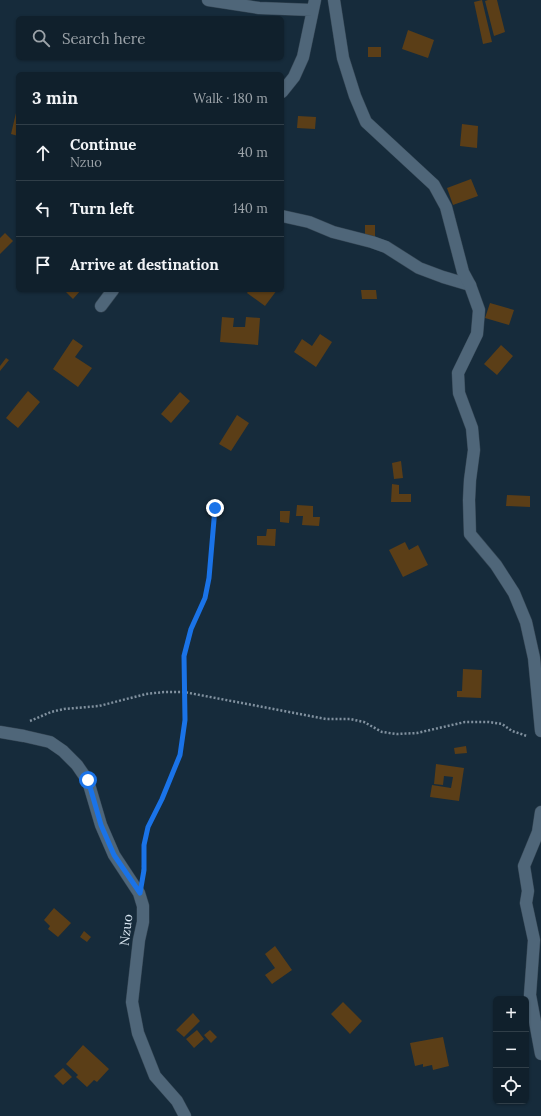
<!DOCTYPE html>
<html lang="en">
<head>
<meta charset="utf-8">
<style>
	body { margin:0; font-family:Lora,serif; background:#192834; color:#f1f3f6 }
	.controls { position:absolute; right:12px; bottom:12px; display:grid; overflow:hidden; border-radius:6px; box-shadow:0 1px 3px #0004 }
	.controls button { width:36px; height:36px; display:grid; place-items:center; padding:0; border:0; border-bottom:1px solid #303e48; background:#10202c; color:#f1f3f6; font:20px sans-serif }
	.stop { position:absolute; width:12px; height:12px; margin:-9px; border:3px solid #1a73e8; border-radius:50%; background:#fff }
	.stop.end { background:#1a73e8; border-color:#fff; box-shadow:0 1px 4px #0008 }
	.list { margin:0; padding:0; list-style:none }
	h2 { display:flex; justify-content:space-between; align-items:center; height:52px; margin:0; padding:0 16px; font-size:17px }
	h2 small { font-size:13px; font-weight:400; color:#9ca3a9 }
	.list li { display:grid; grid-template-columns:26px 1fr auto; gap:12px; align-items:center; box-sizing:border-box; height:56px; padding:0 16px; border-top:1px solid #303e48 }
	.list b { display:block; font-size:15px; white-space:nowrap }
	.list p { margin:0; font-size:13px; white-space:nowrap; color:#9ca3a9 }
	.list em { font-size:13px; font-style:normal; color:#9ca3a9 }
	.icon { flex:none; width:22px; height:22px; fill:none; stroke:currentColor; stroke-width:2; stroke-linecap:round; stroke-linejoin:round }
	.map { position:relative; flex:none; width:541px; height:1116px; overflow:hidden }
	.search { position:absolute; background:#10202c; box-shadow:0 1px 3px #0004; left:16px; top:16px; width:268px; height:44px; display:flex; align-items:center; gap:10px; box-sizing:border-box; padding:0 14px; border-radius:6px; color:#9ca3a9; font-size:15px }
	.panel { position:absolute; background:#10202c; box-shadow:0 1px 3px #0004; left:16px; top:72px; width:268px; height:220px; border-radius:6px }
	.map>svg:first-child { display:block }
	.building { fill:#5b3e17 }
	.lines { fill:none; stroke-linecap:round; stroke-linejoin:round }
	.minor-casing { stroke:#354654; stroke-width:13 }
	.tertiary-casing { stroke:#354654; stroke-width:13 }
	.path { stroke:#81919f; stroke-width:2.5; stroke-dasharray:2 2; stroke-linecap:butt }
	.minor { stroke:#4f6679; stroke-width:12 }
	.tertiary { stroke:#4f6679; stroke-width:12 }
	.route { stroke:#1a73e8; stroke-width:5 }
	.labels { text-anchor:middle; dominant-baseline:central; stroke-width:4; stroke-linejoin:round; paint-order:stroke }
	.street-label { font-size:13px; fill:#dbe8f3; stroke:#162b3b }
</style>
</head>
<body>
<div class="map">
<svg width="541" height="1116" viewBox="0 0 541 1116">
	<rect width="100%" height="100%" fill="#162b3b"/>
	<path class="building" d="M482,0L492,42L483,44L474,2Z
		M488,0H497L505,32L494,36L485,1Z
		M408,30L434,40L428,58L402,49Z
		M368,47H381V57H368Z
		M16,113H18V136L11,134Z
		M298,116L316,117L315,129L297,128Z
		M462,124L478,126L477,148L460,146Z
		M471,179L478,196L453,205L447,188Z
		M365,225H375V236H365Z
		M5,233L13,241L0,254V238Z
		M64,290H81L73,299Z
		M249,290H277L265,306L247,293Z
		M361,290H376L377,299H362Z
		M490,303L514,310L509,325L485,318Z
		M222,317L234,318L233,327H245L246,317L260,318L258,345L220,342Z
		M320,334L332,342L316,367L294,352L302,339L312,346Z
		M73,339L83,346L75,357L92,368L78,387L53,369Z
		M501,345L513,356L497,375L484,364Z
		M6,358L9,360L0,371V366Z
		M28,391L40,402L18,428L6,418Z
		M180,392L190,401L171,423L161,414Z
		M237,415L249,423L231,451L219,444Z
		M401,461L403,478L394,479L392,463Z
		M392,484L399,485V494H411V502H391Z
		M507,495L530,496V507L506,506Z
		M297,505L313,506V517H320L319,526L302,525L303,516H296Z
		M280,511H290L289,523L280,522Z
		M267,529H276L275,546L257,545V536H266Z
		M405,542L409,550L418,545L428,565L403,577L389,550Z
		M463,669L482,670L481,698L457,697V691H462Z
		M466,746L467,753L455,754L454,748Z
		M436,764L464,768L459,801L430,797L432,785L451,788L453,777L444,776L443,785L434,784Z
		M54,908L71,923L58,937L48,929L50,926L44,920Z
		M84,931L91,937L87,942L80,937Z
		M275,946L292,970L272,984L265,975L275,968L265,954Z
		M343,1002L362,1021L350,1034L331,1014Z
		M193,1013L200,1021L184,1037L176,1030Z
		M197,1030L204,1039L194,1048L186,1039Z
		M210,1030L217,1037L211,1043L204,1035Z
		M443,1037L449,1066L433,1070L432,1065L423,1067V1064L415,1066L410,1043Z
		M83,1045L109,1069L97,1082L94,1080L87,1087L76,1077L78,1075L66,1064Z
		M63,1068L72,1077L63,1085L54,1076Z"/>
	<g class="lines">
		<defs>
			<path id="minor" d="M208,0L259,8L312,10
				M282,92L294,77L303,57L315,0
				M282,216L309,222L333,232L372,242L386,247L419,268L443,277L470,285
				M101,306L113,290"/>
			<path id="tertiary" d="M334,0L343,58L355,96L366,122L434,185L446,207L463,272L470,285L479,310L477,334L458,373L459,393L472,428L474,450L470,480L469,500L470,534L496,565L514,593L526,622L534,658L541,731
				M0,732L24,736L50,742L63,751L77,765L88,781L101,825L114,855L139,893L143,906V922L139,940L132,1002L138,1033L155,1076L177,1101L185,1116
				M541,812L538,832L524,866L528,891L526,903L534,940L530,995L541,1054"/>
		</defs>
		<use href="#minor" class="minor-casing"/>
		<use href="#tertiary" class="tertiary-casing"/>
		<path class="path" d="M30,721L51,712L64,709L99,706L146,694L164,692H184L326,719H350L364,722L382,732L397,734L417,733L465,722H489L502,724L512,731L527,736
			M143,871L144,845L148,827L162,799L180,755L185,720L184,656L191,629L205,598L209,578L215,508"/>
		<use href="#minor" class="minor"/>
		<use href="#tertiary" class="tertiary"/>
	</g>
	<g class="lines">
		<path class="route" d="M88,780L101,825L114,855L140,893L144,870V845L148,827L162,799L180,755L185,720L184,656L191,629L205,598L209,578L215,508"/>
	</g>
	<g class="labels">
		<g class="street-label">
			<text transform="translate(126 930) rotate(-83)">Nzuo</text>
		</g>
	</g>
</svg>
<div class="controls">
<button>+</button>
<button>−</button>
<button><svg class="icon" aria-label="locate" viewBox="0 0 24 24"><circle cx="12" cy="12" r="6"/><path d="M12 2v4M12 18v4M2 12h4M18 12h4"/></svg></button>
</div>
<div class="stop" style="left:88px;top:780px"></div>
<div class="stop end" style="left:215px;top:508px"></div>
<div class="search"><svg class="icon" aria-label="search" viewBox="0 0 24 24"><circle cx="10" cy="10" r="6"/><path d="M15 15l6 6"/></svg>Search here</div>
<section class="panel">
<h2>3 min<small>Walk · 180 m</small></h2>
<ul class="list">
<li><svg class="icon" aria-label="ahead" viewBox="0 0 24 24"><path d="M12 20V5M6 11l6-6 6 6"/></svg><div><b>Continue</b><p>Nzuo</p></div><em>40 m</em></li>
<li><svg class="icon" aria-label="left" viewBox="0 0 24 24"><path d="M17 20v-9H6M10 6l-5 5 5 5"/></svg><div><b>Turn left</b></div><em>140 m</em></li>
<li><svg class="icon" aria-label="arrive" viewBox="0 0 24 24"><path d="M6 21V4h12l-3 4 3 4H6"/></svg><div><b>Arrive at destination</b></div></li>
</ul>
</section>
</div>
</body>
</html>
